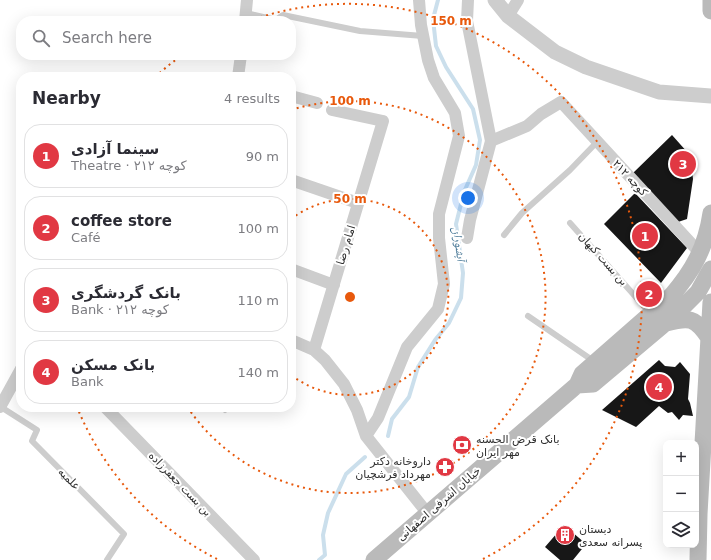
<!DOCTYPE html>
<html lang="en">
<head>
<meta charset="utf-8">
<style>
	body { margin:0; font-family:"DejaVu Sans","Noto Naskh Arabic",sans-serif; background:#f7f7f7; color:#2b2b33 }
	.controls { position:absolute; right:12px; bottom:12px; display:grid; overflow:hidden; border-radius:8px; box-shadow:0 4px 16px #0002 }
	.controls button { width:36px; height:36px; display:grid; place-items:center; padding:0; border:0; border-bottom:1px solid #e1e1e2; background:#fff; color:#2b2b33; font:20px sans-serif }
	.you { position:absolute; left:468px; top:198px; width:14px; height:14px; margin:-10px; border:3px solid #fff; border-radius:50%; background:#1a73e8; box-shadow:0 0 0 6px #1a73e833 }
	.badge { display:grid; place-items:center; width:26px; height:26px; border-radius:50%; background:#e13843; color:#fff; font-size:13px; font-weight:700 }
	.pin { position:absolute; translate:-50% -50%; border:2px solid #fff; box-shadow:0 1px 4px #0006 }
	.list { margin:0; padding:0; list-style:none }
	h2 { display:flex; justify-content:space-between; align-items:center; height:52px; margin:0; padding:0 16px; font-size:17px }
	h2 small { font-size:13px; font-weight:400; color:#7c7c81 }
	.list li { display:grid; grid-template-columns:26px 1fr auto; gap:12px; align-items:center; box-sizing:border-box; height:64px; margin:0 8px 8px; padding:0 8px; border:1px solid #e1e1e2; border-radius:16px }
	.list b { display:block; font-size:15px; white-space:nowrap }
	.list p { margin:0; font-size:13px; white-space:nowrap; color:#7c7c81 }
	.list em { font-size:13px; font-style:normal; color:#7c7c81 }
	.icon { flex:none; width:22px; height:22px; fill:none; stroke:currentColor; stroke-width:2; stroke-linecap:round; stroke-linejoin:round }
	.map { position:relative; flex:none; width:711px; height:560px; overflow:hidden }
	.search { position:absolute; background:#fff; box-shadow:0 4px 16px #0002; left:16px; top:16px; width:280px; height:44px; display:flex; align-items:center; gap:10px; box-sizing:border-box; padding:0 14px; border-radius:16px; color:#7c7c81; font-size:15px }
	.panel { position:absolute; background:#fff; box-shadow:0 4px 16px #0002; left:16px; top:72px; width:280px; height:340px; border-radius:16px }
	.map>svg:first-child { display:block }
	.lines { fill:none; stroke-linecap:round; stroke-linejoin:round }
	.stream { stroke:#cbdfec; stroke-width:4 }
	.building { fill:#171717 }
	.service { stroke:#cdcdcd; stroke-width:6 }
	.minor { stroke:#cdcdcd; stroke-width:12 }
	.tertiary { stroke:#cdcdcd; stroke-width:15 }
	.secondary { stroke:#bababa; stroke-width:17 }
	.ring { fill:none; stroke:#e8590c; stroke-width:2; stroke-dasharray:2 4 }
	.labels { text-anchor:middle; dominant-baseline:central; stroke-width:4; stroke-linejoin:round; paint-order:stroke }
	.street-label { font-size:11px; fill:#303030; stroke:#fff }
	.poi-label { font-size:11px; fill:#303030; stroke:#fff; text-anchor:start }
	.water-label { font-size:12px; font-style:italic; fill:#3f7191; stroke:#fff }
	.centre { fill:#e8590c; stroke:#fff; stroke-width:2 }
	.ring-label { font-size:12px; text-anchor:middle; font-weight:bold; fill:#e8590c; stroke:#fff; stroke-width:4; stroke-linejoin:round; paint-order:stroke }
</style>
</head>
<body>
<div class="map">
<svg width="711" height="560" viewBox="0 0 711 560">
	<rect width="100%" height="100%" fill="#fff"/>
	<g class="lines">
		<path class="stream" d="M388,436L392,419L409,397L418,367L435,340L449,323L461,298L463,273L456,224L464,192L476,165L480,140L473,109L446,67L436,46L433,19L438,0
			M319,560L325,555L323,535L328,513L346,474L365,457"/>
	</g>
	<path class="building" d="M672,135L696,162V166L692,171L693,179L687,219L678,222L633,173Z
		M635,193L687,248L661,283L604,224Z
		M659,360L665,366L675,367L680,362L690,374L688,399L690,403L693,416L683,415L679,420L672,412L668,413L659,406L636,427L602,410Z
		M564,525L586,544L573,560H560L545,547Z"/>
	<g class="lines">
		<path class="service" d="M246,13L276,20L283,15L360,31L423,36
			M570,223L650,313
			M504,235L522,213L570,170L597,142
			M528,316L595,362
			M1,407L37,430L32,441L124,534L107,560
			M225,410L228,407"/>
		<path class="minor" d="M508,16L518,0
			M245,21L247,0
			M238,77L241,55
			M291,96L317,103
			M491,141L527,126L541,114L561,102L700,253
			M291,180L358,203
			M467,238L470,220L491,141L467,21L468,0
			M291,269L334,285
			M291,340L314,350L325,360L344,384L357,410L366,436L428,514
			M314,350L383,121L332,110
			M0,407L21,369
			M105,407L254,560
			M366,436L378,418L407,347L438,309L444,284L439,238V214L459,136L455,113L434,78L428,60L421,25L419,0"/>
		<path class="tertiary" d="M495,0L508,16L555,52L586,67L659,92L711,96"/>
		<path class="secondary" d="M711,0V11
			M666,323C689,317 695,317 709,338
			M577,385L593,384L675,315L698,292L711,269
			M374,560L577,385L582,374L671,296C693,271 706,247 711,213
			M698,560L699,514L711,302"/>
	</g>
	<g class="ring">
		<path d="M291 219A98 98 0 1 1 291 375"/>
		<path d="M291 110A196 196 0 1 1 188 408"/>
		<path d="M217 559A294 294 0 0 1 77 407M155 77A294 294 0 0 1 181 56M249 21A294 294 0 0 1 483 559"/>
	</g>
	<defs>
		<symbol id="bank-disc" viewBox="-11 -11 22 22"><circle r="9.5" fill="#e13843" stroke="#fff"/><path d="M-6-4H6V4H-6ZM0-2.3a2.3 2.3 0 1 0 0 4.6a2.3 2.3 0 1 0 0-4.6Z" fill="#fff"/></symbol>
		<symbol id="pharmacy-disc" viewBox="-11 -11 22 22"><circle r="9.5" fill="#e13843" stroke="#fff"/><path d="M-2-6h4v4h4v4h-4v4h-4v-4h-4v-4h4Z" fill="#fff"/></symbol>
		<symbol id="building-disc" viewBox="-11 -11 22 22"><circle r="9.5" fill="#e13843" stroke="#fff"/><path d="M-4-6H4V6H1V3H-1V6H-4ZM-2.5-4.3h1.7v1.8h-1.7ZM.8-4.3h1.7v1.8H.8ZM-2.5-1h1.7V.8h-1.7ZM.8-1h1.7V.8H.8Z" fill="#fff"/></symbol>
	</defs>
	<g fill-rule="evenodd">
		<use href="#bank-disc" x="451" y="434" width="22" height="22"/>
		<use href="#pharmacy-disc" x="434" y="456" width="22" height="22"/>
		<use href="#building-disc" x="554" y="524" width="22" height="22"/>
	</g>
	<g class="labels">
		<g class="street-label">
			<text transform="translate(630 178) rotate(47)">کوچه ۲۱۲</text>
			<text transform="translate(346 245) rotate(-73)">امام رضا</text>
			<text transform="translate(603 259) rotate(48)">بن بست کیهان</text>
			<text transform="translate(69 479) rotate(45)">علمیه</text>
			<text transform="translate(180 484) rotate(46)">بن بست جعفرزاده</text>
			<text transform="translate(439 504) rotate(-41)">خیابان اشرفی اصفهانی</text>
		</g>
		<g class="poi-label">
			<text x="476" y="439">بانک قرض الحسنه<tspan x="476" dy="13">مهر ایران</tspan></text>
			<text x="431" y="461" text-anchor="end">داروخانه دکتر<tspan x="431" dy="13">مهرداد فرشچیان</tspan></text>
			<text x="579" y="529">دبستان<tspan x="579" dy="13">پسرانه سعدی</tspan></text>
		</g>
		<g class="water-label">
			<text transform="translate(459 244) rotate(82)">آبشوران</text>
		</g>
	</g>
	<circle cx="350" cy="297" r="6" class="centre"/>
	<g class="ring-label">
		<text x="451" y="25">150 m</text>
		<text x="350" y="105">100 m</text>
		<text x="350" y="203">50 m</text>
	</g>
</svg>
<div class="controls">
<button>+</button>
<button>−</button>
<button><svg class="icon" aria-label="layers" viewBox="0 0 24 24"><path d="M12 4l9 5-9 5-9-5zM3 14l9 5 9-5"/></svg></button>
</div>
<div class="you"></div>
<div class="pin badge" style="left:645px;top:236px">1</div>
<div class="pin badge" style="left:649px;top:294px">2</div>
<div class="pin badge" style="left:683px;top:164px">3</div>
<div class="pin badge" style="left:659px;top:387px">4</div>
<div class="search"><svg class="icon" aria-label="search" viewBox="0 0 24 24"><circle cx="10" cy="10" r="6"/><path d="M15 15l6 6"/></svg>Search here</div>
<section class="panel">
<h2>Nearby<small>4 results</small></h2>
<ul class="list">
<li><span class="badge">1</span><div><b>سینما آزادی</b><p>Theatre · کوچه ۲۱۲</p></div><em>90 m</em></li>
<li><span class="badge">2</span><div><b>coffee store</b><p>Café</p></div><em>100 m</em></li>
<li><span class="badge">3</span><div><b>بانک گردشگری</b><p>Bank · کوچه ۲۱۲</p></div><em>110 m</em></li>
<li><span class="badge">4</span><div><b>بانک مسکن</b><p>Bank</p></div><em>140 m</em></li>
</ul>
</section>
</div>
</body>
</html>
